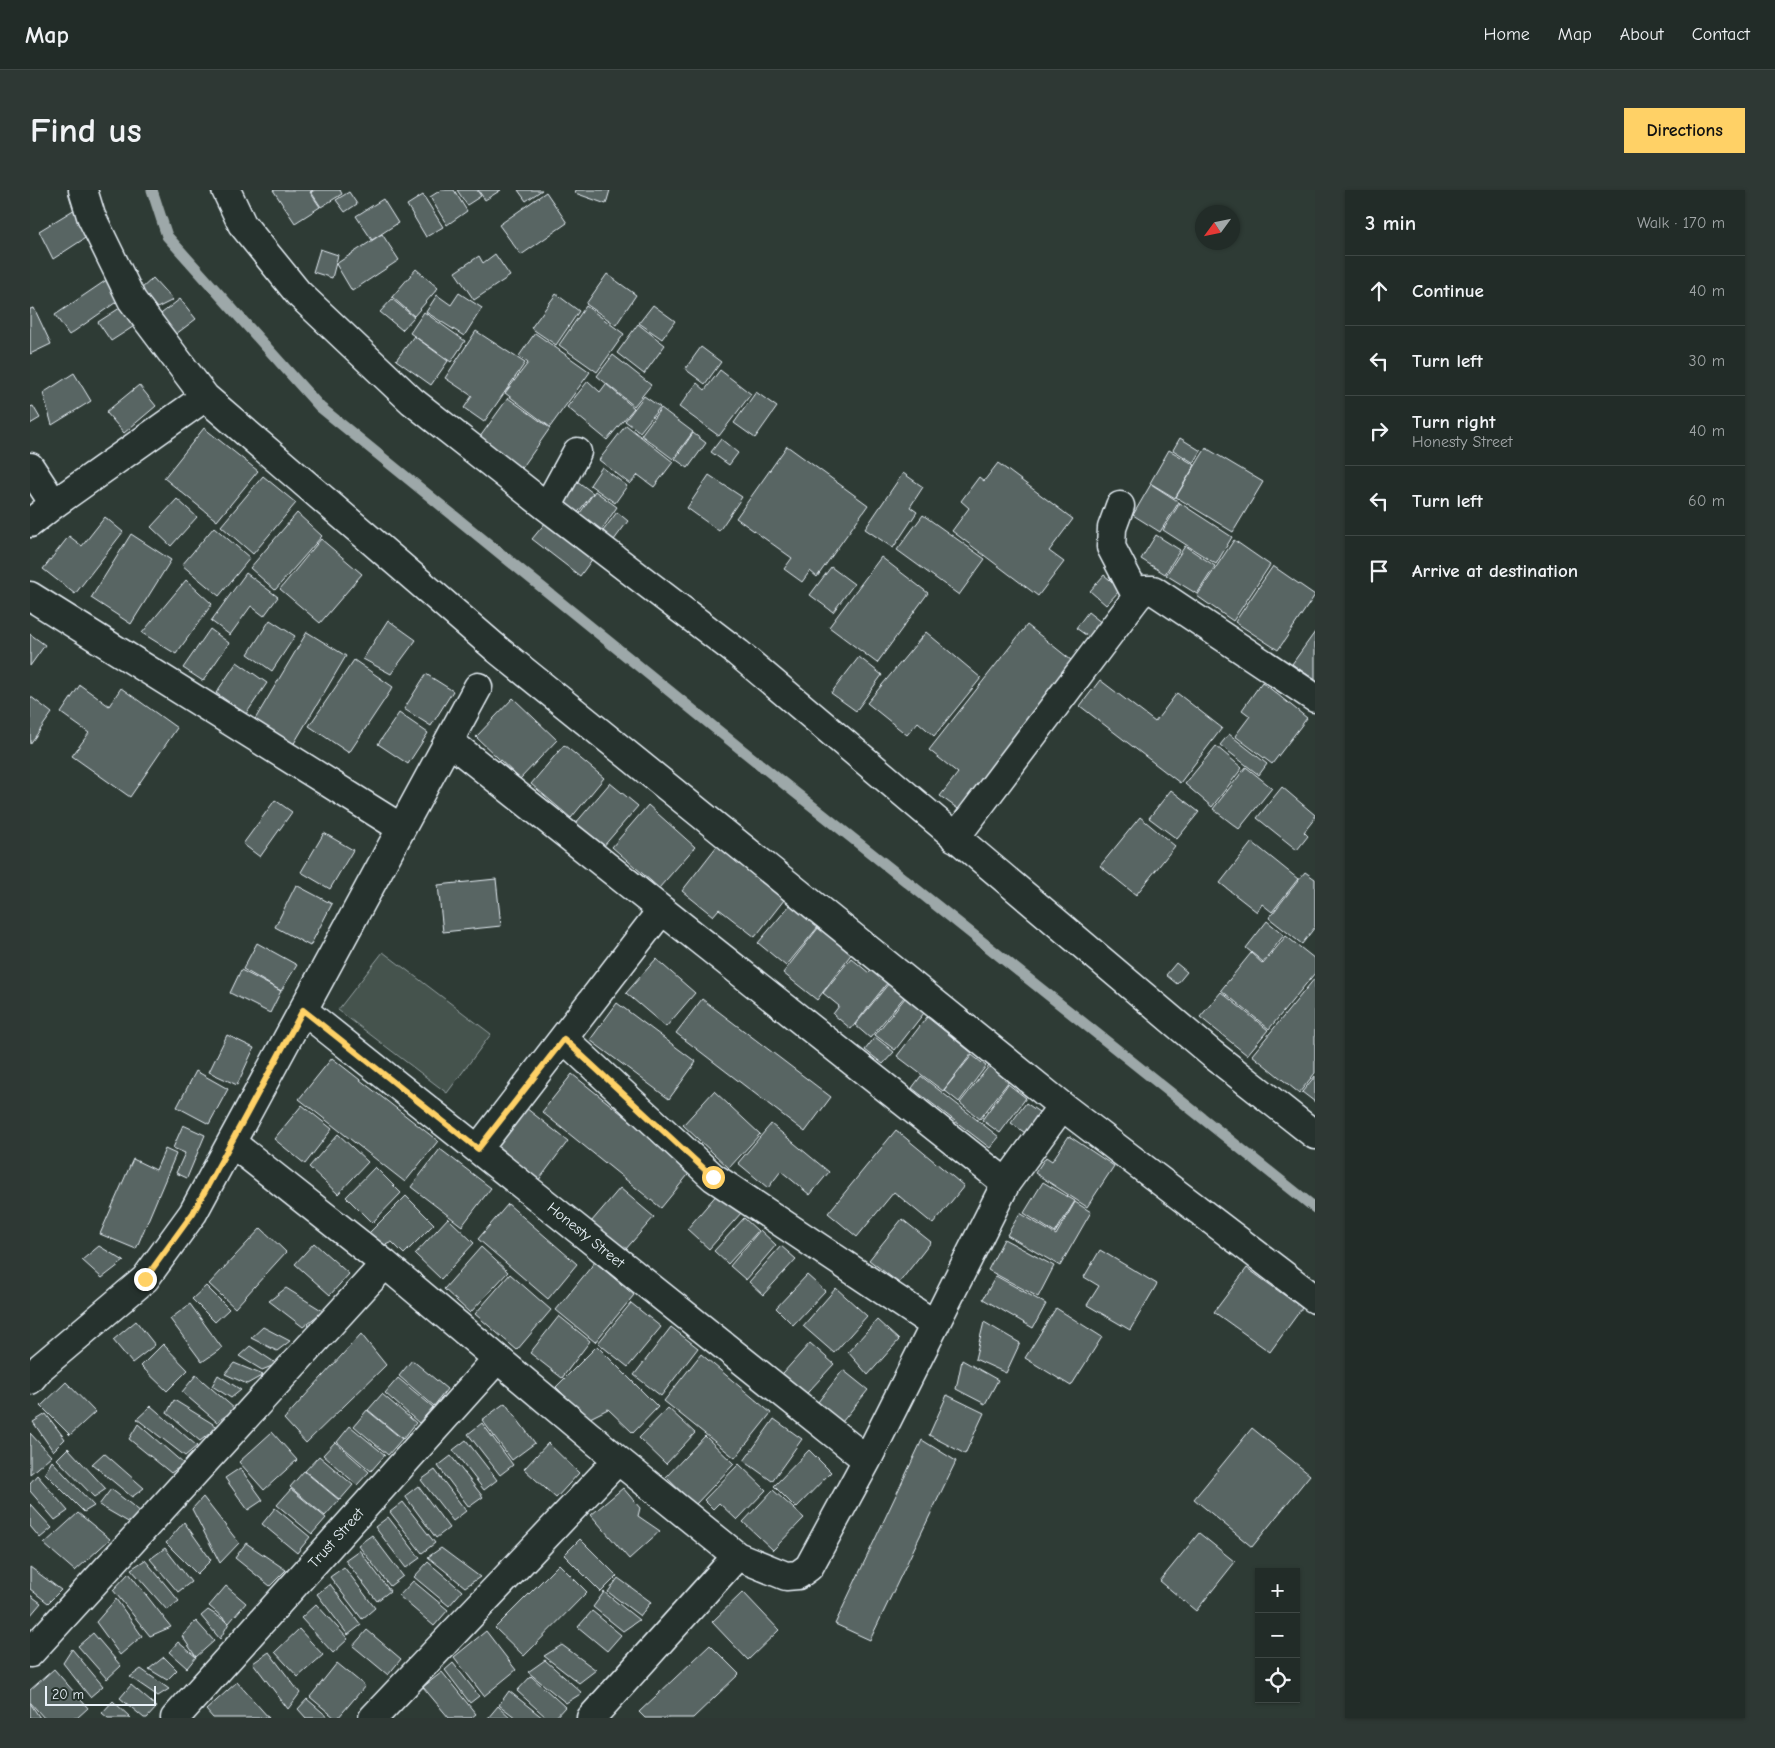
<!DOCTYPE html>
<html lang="en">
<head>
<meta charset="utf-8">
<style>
	body { margin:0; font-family:"Comic Neue",sans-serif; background:#2e3834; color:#f1f3f6 }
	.controls { position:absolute; right:15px; bottom:15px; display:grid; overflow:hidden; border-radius:0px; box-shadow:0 1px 4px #0004 }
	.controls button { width:45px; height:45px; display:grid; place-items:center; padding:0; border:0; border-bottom:1px solid #3f4845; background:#222c28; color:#f1f3f6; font:25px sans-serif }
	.compass { position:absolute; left:1165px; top:15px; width:45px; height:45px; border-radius:50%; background:#222c28; box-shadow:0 1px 4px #0004; rotate:237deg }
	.scale { position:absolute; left:15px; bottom:12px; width:111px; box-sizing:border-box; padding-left:5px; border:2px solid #e8f1f8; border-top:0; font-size:14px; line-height:18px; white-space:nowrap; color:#e8f1f8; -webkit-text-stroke:4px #26332d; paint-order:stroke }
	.stop { position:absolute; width:15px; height:15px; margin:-11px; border:4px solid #ffd166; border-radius:50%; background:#fff }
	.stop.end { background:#ffd166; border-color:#fff; box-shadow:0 1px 5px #0008 }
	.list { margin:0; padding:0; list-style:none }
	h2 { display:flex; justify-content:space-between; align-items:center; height:65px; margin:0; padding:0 20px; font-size:21px }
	h2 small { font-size:16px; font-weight:400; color:#a2a7a8 }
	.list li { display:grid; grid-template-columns:32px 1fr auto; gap:15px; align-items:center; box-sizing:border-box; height:70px; padding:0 20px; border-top:1px solid #3f4845 }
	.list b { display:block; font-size:19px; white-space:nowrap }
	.list p { margin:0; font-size:16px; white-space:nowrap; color:#a2a7a8 }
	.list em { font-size:16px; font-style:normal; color:#a2a7a8 }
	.icon { flex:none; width:28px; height:28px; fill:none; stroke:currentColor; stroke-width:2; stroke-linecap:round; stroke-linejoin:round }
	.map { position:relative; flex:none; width:1285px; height:1528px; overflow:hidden; border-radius:0px }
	header { display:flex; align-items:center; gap:30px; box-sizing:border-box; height:70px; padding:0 25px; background:#222c28; border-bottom:1px solid #3f4845 }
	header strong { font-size:24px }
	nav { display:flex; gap:28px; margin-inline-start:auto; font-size:18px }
	.intro { display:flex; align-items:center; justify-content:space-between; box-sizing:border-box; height:120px; padding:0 30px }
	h1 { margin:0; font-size:35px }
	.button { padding:12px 22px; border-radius:0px; background:#ffd166; color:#111; font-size:18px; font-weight:700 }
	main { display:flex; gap:30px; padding:0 30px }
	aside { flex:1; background:#222c28; border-radius:0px; box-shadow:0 1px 4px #0004 }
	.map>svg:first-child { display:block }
	.green { fill:#45524e; stroke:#96a2a3 }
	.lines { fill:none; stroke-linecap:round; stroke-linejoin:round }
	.stream { stroke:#9da8a9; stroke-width:11 }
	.building { fill:#596563; stroke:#e8f1f8 }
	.minor-casing { stroke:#e8f1f8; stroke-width:31 }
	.minor { stroke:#26332d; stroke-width:28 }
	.route { stroke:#ffd166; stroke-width:6 }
	.labels { text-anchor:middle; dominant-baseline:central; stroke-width:4; stroke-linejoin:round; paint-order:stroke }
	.street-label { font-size:15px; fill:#e8f1f8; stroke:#26332d }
</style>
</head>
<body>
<header>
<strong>Map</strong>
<nav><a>Home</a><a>Map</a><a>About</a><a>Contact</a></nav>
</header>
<div class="intro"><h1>Find us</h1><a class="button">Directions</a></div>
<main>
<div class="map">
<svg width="1285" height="1528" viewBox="0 0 1285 1528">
	<rect width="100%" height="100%" fill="#2e3b35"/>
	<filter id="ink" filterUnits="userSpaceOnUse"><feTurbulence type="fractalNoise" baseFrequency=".02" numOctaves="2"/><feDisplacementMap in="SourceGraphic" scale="10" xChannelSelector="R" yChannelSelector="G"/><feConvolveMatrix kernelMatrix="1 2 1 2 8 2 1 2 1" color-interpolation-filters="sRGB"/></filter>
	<g filter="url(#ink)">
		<path class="green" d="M353,762L461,844L417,903L308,820Z"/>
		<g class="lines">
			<path class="stream" d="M122,0L137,46L290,217L712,560L1285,1018"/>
		</g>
		<path class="building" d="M243,0H283L280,2L290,17L265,33Z
			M285,0H310L312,4L291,17L281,2Z
			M411,0H424L437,21L417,35L400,7Z
			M427,0H447L451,6L437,15Z
			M448,0H471L455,10Z
			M488,0H512L496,11Z
			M546,0H580L576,14L545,3Z
			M319,2L327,14L315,22L306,10Z
			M516,2L537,33L491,65L469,35Z
			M393,5L413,37L396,47L377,15Z
			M353,9L368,33L342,50L326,26Z
			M50,16L63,43L23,69L9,41Z
			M352,44L369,70L322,101L306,74Z
			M290,59L308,65L302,88L283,82Z
			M465,64L480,86L444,110L425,82L449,66L453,73Z
			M386,79L408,98L384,126L362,107Z
			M577,84L606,105L586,135L556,114Z
			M123,88L143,110L121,121L110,100Z
			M78,89L92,108L39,145L25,125Z
			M429,103L452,118L434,146L396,122L407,105L421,115Z
			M526,104L549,121L526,155L501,138Z
			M150,109L166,129L142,147L127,127Z
			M362,109L384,127L372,140L350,122Z
			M96,114L109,133L81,151L68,132Z
			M623,115L645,131L632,149L609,133Z
			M556,116L594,144L567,182L529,155Z
			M4,118L21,154L0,164V119Z
			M394,122L435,151L421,172L380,143Z
			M608,134L635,155L614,184L587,163Z
			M446,141L495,173L454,232L434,218L442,206L415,188Z
			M505,143L560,182L520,237L475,203L498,173L489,166Z
			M384,146L418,171L401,195L366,170Z
			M671,157L691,172L675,194L655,179Z
			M583,165L621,195L604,216L567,186Z
			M690,180L721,204L689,246L649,217L667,193L675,200Z
			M44,183L61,211L22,235L13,203Z
			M558,191L570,202L576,194L604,218L577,250L537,217Z
			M109,195L126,216L94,243L76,222Z
			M726,202L747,217L725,248L704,233Z
			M614,206L630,217L610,242L595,231Z
			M478,208L520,238L490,281L447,251Z
			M3,216L10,228L0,234V217Z
			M631,218L663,242L643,269L611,245Z
			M596,235L643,272L624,297L608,285L600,294L569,270Z
			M174,238L228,281L187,331L134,288Z
			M663,243L676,253L658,278L645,269Z
			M1150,248L1171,261L1164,273L1143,260Z
			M691,249L708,263L699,275L681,262Z
			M757,256L838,315L787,387L780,381L772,392L754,379L762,368L706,328Z
			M1176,258L1233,292L1203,342L1146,307Z
			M1139,260L1165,275L1145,308L1120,293Z
			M968,273L1043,329L1019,361L1034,372L1008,406L922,341L939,318L931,311L949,287L954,291Z
			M572,277L597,296L585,313L560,295Z
			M873,283L893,297L880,317L887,322L863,358L835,339Z
			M679,285L712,307L689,341L657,318Z
			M233,286L266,313L223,364L191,336Z
			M547,291L563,303L546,325L530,313Z
			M1121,294L1149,312L1130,342L1103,325Z
			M565,301L587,317L570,342L548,326Z
			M147,309L167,327L141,356L121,337Z
			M1150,313L1202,347L1186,374L1133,340Z
			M587,322L598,331L584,350L573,341Z
			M267,323L292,346L245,400L220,378Z
			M893,325L955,369L929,405L867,360Z
			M75,327L93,342L45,404L13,379L39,346L52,356Z
			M516,332L563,368L550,386L502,349Z
			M184,337L220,368L189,406L152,375Z
			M101,344L141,370L101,434L61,408Z
			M1126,345L1150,360L1135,384L1111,369Z
			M291,349L332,384L290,433L250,399Z
			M1204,350L1240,375L1203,431L1167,406Z
			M1155,356L1185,376L1167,404L1136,385Z
			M851,367L898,403L847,473L799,437Z
			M1243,376L1285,405L1248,460L1205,432Z
			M801,377L824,394L803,422L780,405Z
			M216,383L248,407L234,426L221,416L200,445L181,431Z
			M1074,385L1091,399L1076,415L1060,401Z
			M156,390L182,414L146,464L112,443Z
			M1058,422L1072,433L1060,448L1046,438Z
			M240,430L265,446L242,481L218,464Z
			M358,430L386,450L361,484L333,469Z
			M997,435L1046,474L931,621L910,606L928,583L899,560Z
			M180,439L199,453L173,491L153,478Z
			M277,442L316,466L263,555L224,531Z
			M896,442L951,488L904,546L888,532L877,545L837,513Z
			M1285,442V490L1262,474Z
			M0,444L15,455L0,476Z
			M829,467L852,485L826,521L801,503Z
			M324,470L363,497L319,563L279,536Z
			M207,472L237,493L216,524L186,503Z
			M396,484L423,501L401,536L374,519Z
			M1070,490L1125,532L1147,503L1192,538L1150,593L1050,516Z
			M1232,492L1277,528L1242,574L1205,546L1220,526L1212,520Z
			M50,495L79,516L91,498L147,538L100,607L42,566L59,543L31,523Z
			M0,506L22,523L0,554Z
			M483,508L527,550L490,589L446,547Z
			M369,523L398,543L378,574L348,554Z
			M1199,544L1237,574L1229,585L1190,555Z
			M534,555L574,588L541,628L501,594Z
			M1186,556L1212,578L1182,617L1155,594Z
			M1216,577L1242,598L1209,639L1183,619Z
			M580,593L608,616L572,658L545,634Z
			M1252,597L1285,625V628L1274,642L1278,646L1267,660L1227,628Z
			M1141,600L1169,622L1147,649L1119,628Z
			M245,610L262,622L230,667L213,654Z
			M618,615L665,657L629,698L582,657Z
			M1110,627L1145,656L1106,705L1070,676Z
			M294,643L323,660L300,699L271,682Z
			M1222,652L1268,689L1242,722L1232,714L1227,722L1190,693Z
			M687,656L754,710L725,747L689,719L683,726L652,701Z
			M1275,682L1285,689V737L1272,754L1239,728Z
			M466,689L471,736L413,742L408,695Z
			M266,695L302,714L280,756L245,737Z
			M760,715L788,737L756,776L728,753Z
			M1237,731L1254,745L1233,772L1216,758Z
			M792,733L825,759L787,810L753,783Z
			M1256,746L1285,769V783L1239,839L1191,800L1221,763L1233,774Z
			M227,753L267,775L251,801L213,779Z
			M821,768L839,783L842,779L858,792L821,839L803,824L809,816L793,803Z
			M626,769L665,803L636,837L596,803Z
			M1146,773L1157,782L1147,794L1136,785Z
			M211,780L251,801L240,823L200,803Z
			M1285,788V883L1269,903L1222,865Z
			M859,793L875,806L840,848L825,835Z
			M1191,802L1238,840L1217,865L1170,827Z
			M875,808L894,823L865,860L845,845Z
			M672,809L801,907L775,942L646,843Z
			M587,813L666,872L639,909L560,850Z
			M897,827L942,863L913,901L867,866Z
			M197,845L224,858L207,895L179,882Z
			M845,847L864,862L853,874L835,860Z
			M942,865L956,876L929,912L914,900Z
			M302,868L408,951L375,992L269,909Z
			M959,876L979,891L950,929L930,913Z
			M166,881L198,899L179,934L147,917Z
			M542,884L662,980L631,1018L512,922Z
			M891,886L969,947L960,958L882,898Z
			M1285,886V912L1272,902Z
			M978,894L996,908L970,943L952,930Z
			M684,901L730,944L699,978L653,935Z
			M996,913L1016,927L1001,947L981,933Z
			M272,915L302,939L275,974L244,949Z
			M496,918L538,951L508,991L466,957Z
			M741,934L799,982L780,1005L751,981L738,998L708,973Z
			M153,935L175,945L157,988L146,983L155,963L143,958Z
			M866,940L934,996L903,1034L864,1002L827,1047L798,1023Z
			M308,944L338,972L308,1004L279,977Z
			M1039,946L1084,976L1057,1017L1005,983L1016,967L1022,971Z
			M135,959L146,964L106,1059L70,1044L103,969L126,980Z
			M410,959L461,998L432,1036L381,997Z
			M345,977L371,1003L342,1033L316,1007Z
			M1013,992L1045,1011L1025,1043L994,1023Z
			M590,998L624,1027L595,1060L561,1032Z
			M689,1002L712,1022L679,1059L657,1039Z
			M376,1006L404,1034L374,1064L362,1052L351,1057L338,1044Z
			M1045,1012L1061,1022L1030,1076L977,1045L990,1023L1026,1045Z
			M478,1014L547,1074L518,1109L448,1049Z
			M418,1028L444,1053L411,1089L385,1064Z
			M714,1028L728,1041L698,1074L684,1061Z
			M872,1029L901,1052L869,1093L839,1070Z
			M231,1038L256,1062L205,1118L179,1094Z
			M730,1040L746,1055L716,1090L700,1076Z
			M974,1049L1024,1076L1008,1107L958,1080Z
			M284,1053L319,1084L300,1105L265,1074Z
			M69,1056L94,1071L72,1088L52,1070Z
			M751,1056L766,1069L733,1105L719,1092Z
			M451,1057L478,1082L440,1123L414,1099Z
			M1070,1060L1127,1094L1100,1140L1057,1115L1069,1096L1054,1087Z
			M565,1072L604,1105L565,1152L526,1120Z
			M1217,1078L1272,1118L1240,1162L1184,1122Z
			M480,1084L521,1120L487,1160L445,1124Z
			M777,1085L795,1101L763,1135L746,1118Z
			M966,1086L1016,1114L1003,1138L953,1109Z
			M176,1096L199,1119L185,1132L162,1109Z
			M256,1098L293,1121L273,1137L239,1111Z
			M806,1098L837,1126L804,1163L773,1136Z
			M601,1113L631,1137L598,1177L568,1153Z
			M160,1114L192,1158L172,1172L140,1129Z
			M1026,1118L1072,1147L1041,1196L995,1168Z
			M529,1126L560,1151L532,1188L500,1163Z
			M847,1130L869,1150L838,1185L818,1162Z
			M106,1131L125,1155L102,1173L83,1150Z
			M954,1132L990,1153L976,1183L945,1169Z
			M233,1137L260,1151L247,1161L221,1148Z
			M641,1137L668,1158L631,1206L604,1185Z
			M331,1144L356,1175L276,1253L254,1229Z
			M780,1153L804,1174L767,1214L744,1193Z
			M133,1154L158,1180L137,1201L111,1176Z
			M220,1156L247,1174L232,1180L209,1166Z
			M567,1156L628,1217L603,1243L578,1219L558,1229L526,1197Z
			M671,1164L741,1223L705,1268L634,1211Z
			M382,1170L417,1199L404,1216L369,1186Z
			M932,1170L968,1190L955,1214L926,1199Z
			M204,1173L233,1185L217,1194L195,1184Z
			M813,1180L838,1200L808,1237L784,1217Z
			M166,1185L205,1219L187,1232L152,1202Z
			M188,1185L211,1200L201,1208L182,1196Z
			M368,1188L403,1217L389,1233L355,1203Z
			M36,1192L65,1222L40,1245L11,1216Z
			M352,1204L386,1233L373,1249L338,1220Z
			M917,1205L954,1223L935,1264L899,1245Z
			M144,1210L188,1237L170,1251L137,1223Z
			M475,1213L505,1253L482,1270L452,1230Z
			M121,1216L167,1256L155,1266L107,1229Z
			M638,1218L665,1243L636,1274L609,1248Z
			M337,1220L372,1249L358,1265L324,1236Z
			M16,1224L35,1249L23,1261L3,1232Z
			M744,1229L772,1249L742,1291L714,1271Z
			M452,1233L483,1275L470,1285L438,1244Z
			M108,1234L154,1274L141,1283L99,1249Z
			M320,1236L355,1265L341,1281L307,1252Z
			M1222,1238L1280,1285L1222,1357L1164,1309Z
			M242,1242L267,1270L234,1300L209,1272Z
			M0,1243L21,1266L0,1284Z
			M675,1246L704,1274L665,1315L636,1287Z
			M436,1250L467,1290L454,1300L423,1260Z
			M892,1250L926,1271L840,1450L805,1434Z
			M305,1252L339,1282L327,1295L293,1265Z
			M518,1253L549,1283L526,1308L494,1279Z
			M38,1258L76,1299L64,1307L27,1269Z
			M779,1260L801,1282L766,1318L744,1296Z
			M74,1263L114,1298L102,1307L62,1274Z
			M289,1266L323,1295L310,1310L275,1281Z
			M421,1266L453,1307L439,1317L408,1276Z
			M22,1271L64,1316L54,1322L15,1283Z
			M709,1274L736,1300L707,1330L689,1313L683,1319L674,1310Z
			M210,1278L233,1310L218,1320L195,1288Z
			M405,1280L436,1321L423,1331L391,1290Z
			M274,1281L309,1310L295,1326L260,1297Z
			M7,1285L38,1321L25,1330L0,1301V1293Z
			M388,1296L419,1338L406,1348L375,1306Z
			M593,1298L610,1318L608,1326L630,1341L599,1369L561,1325Z
			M81,1299L111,1322L100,1333L69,1315Z
			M261,1299L296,1328L282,1344L247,1315Z
			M743,1300L774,1328L743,1360L713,1332Z
			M173,1307L209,1353L190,1373L162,1319Z
			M373,1312L405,1353L392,1363L360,1322Z
			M0,1314L22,1338L10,1348L0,1336Z
			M245,1318L280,1347L267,1363L232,1334Z
			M48,1323L80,1349L45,1381L14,1354Z
			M358,1327L390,1368L376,1378L345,1337Z
			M154,1332L181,1370L167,1384L136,1353Z
			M1169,1343L1205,1372L1166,1421L1130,1391Z
			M342,1345L373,1386L360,1396L328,1355Z
			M550,1349L587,1386L571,1402L534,1365Z
			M216,1353L256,1380L240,1396L205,1368Z
			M135,1358L161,1392L148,1402L120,1369Z
			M411,1358L450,1387L435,1397L398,1367Z
			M329,1360L360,1401L347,1411L315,1370Z
			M115,1370L149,1411L137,1420L101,1379Z
			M398,1372L432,1401L419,1416L384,1387Z
			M529,1374L557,1402L494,1466L465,1438Z
			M0,1377L31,1400L18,1413L0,1399Z
			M314,1377L345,1418L332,1429L300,1387Z
			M99,1383L141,1437L120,1446L83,1400Z
			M588,1388L621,1412L610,1426L578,1402Z
			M383,1391L418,1420L404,1436L369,1406Z
			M300,1394L331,1435L318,1445L287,1404Z
			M196,1396L216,1413L199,1433L179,1416Z
			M574,1402L609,1430L593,1441L563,1417Z
			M713,1402L749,1440L718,1470L682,1432Z
			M0,1405L11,1413L0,1426Z
			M86,1409L112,1446L90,1465L66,1432Z
			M286,1414L318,1449L303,1463L271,1428Z
			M178,1420L199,1433L190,1449L171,1426Z
			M562,1421L591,1445L577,1461L548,1437Z
			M166,1431L184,1451L166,1467L152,1446Z
			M269,1439L293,1465L268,1487L245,1462Z
			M337,1440L371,1469L358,1485L323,1456Z
			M456,1441L486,1480L454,1506L424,1467Z
			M63,1443L91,1476L77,1489L48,1456Z
			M148,1452L166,1467L157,1478L139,1462Z
			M532,1455L566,1480L549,1493L514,1466Z
			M680,1455L709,1484L663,1528H615L609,1522Z
			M42,1459L73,1496L60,1507L33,1473Z
			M239,1462L270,1503L258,1519L223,1473Z
			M134,1467L147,1480L137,1490L119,1479Z
			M515,1470L552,1503L536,1513L498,1482Z
			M307,1473L335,1496L308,1528H305L280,1507Z
			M423,1473L449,1506L440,1513L415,1480Z
			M24,1479L58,1518L47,1528H14L0,1512V1500Z
			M111,1479L139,1499L128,1506L100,1487Z
			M412,1482L446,1524L441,1528H419L393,1497Z
			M501,1486L535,1517L525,1528H517L487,1501Z
			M207,1492L239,1528H183L176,1520Z
			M101,1495L127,1517L117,1528H114L90,1508Z
			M479,1501L513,1528H486L469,1515Z
			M277,1509L299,1528H276L268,1519Z
			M83,1511L101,1528H78L72,1523Z
			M0,1513L10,1528H0Z
			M468,1516L481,1528H458Z"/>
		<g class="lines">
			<defs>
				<path id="minor" d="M53,0L61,26L102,110L175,207L468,460L1032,916L1285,1109
					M196,0L212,34L268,103L382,211L517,317L708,463L1182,864L1285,945
					M0,277L24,314L0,333
					M24,314L175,207
					M1090,316L1082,338L1081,357L1107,407
					M517,317L547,262
					M0,406L371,638
					M420,552L976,993
					M925,648L1107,407L1114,400H1123L1285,508
					M273,820L837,1270
					M534,849L683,987L905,1135
					M202,953L355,1074L588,1270L707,1366L756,1386L768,1385L779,1377L837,1270L976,993L1032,916
					M448,959L631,721
					M0,1190L11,1177L115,1089L163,1023L448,497
					M0,1463L355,1074
					M145,1528L467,1169
					M343,1528L588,1270
					M561,1528L707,1366"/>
			</defs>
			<use href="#minor" class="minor-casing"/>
			<use href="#minor" class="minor"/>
		</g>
	</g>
	<g class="lines" filter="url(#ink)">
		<path class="route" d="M115,1089L163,1023L273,820L448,959L534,849L683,987"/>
	</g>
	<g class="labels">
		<g class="street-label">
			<text transform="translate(556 1045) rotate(39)">Honesty Street</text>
			<text transform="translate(306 1348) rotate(-48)">Trust Street</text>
		</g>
	</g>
</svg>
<div class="controls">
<button>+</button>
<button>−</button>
<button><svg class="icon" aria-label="locate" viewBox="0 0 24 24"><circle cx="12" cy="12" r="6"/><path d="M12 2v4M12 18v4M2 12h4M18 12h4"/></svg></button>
</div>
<svg class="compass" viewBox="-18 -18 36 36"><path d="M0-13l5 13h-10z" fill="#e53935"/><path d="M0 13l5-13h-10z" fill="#a2a7a8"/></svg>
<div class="scale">20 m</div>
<div class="stop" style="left:683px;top:987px"></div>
<div class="stop end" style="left:115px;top:1089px"></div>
</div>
<aside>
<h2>3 min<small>Walk · 170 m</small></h2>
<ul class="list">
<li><svg class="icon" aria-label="ahead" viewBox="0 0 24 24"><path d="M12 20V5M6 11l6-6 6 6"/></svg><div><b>Continue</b></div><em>40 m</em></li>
<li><svg class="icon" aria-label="left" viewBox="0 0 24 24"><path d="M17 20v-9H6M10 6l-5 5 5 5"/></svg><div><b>Turn left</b></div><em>30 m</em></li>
<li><svg class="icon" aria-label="right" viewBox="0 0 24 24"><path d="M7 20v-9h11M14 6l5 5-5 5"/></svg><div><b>Turn right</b><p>Honesty Street</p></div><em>40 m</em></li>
<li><svg class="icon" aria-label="left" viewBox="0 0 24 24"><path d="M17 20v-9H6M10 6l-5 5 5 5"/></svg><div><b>Turn left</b></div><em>60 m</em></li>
<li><svg class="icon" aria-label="arrive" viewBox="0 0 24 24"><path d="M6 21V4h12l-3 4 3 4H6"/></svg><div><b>Arrive at destination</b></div></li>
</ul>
</aside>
</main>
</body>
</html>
